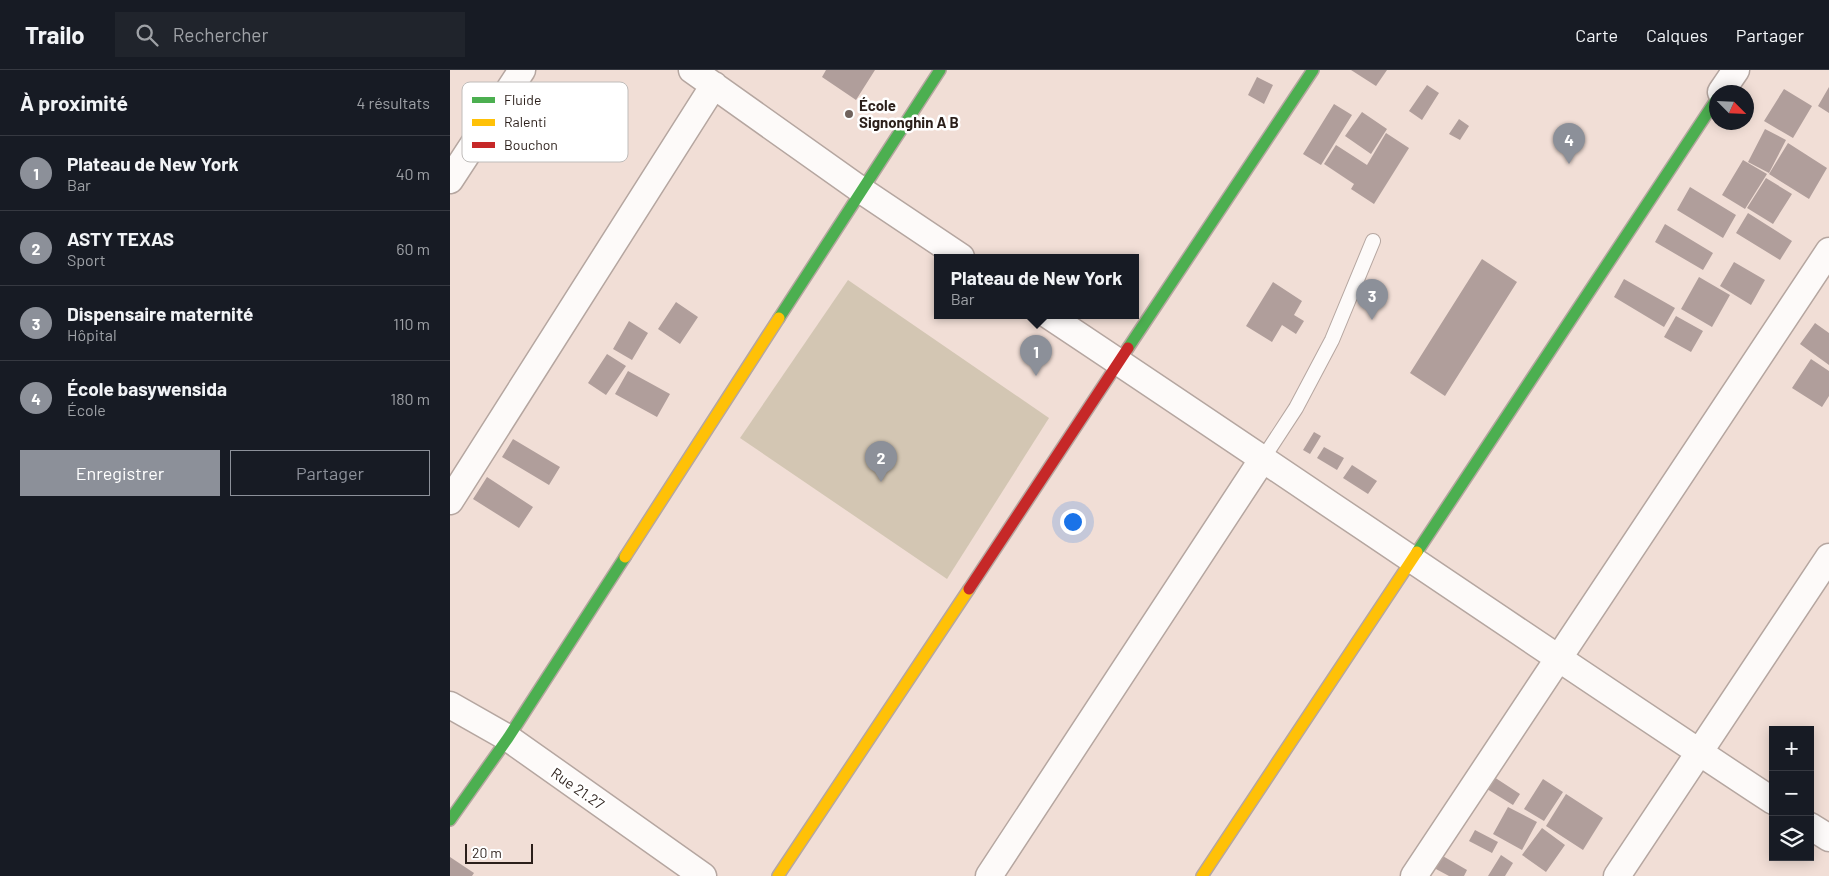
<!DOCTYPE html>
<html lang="fr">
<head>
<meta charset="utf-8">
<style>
	body { margin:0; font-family:Barlow,sans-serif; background:#20242c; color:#f1f3f6 }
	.controls { position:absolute; right:15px; bottom:15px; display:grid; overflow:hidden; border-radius:0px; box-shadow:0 2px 12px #0003 }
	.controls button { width:45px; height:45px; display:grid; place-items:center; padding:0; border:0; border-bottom:1px solid #363941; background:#171b24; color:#f1f3f6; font:25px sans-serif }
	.compass { position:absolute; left:1259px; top:15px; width:45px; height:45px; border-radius:50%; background:#171b24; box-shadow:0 2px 12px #0003; rotate:114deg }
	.scale { position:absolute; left:15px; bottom:12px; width:68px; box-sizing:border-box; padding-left:5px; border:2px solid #2b1f1a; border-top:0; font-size:14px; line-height:18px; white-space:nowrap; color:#2b1f1a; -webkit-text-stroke:4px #fff; paint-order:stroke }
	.you { position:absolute; left:622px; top:451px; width:18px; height:18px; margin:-12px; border:4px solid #fff; border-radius:50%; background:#1a73e8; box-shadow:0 0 0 8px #1a73e833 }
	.badge { display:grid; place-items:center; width:32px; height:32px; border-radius:50%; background:#8c9099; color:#fff; font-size:16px; font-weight:700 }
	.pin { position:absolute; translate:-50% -41px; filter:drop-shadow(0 1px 2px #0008) }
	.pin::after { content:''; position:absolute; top:26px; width:18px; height:15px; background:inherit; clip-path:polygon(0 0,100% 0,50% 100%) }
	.popup { position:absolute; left:484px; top:184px; width:205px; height:65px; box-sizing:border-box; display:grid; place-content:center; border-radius:0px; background:#171b24; filter:drop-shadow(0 1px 4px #0005); font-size:16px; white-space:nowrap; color:#9ea1a6 }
	.popup b { font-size:19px; color:#f1f3f6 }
	.popup::after { content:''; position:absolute; left:50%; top:100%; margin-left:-10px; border:10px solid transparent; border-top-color:#171b24 }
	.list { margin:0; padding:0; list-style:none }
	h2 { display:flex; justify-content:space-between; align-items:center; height:65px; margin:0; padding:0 20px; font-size:21px }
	h2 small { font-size:16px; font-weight:400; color:#9ea1a6 }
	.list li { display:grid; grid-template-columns:32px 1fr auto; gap:15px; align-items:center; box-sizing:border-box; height:75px; padding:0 20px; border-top:1px solid #363941 }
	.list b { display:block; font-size:19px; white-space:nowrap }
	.list p { margin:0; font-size:16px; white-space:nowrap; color:#9ea1a6 }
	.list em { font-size:16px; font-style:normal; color:#9ea1a6 }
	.actions { display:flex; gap:10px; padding:15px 20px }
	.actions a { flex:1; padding:11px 0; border:1px solid #8c9099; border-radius:0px; text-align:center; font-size:18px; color:#8c9099 }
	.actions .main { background:#8c9099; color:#fff }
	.icon { flex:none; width:28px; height:28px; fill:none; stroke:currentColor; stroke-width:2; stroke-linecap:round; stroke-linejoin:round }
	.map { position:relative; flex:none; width:1379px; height:806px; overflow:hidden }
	header { display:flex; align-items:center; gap:30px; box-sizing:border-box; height:70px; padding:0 25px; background:#171b24; border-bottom:1px solid #363941 }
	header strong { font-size:24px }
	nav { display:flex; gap:28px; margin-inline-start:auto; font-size:18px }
	.search { width:350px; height:45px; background:#20242c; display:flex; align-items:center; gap:12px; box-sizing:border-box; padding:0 18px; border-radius:0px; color:#9ea1a6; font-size:19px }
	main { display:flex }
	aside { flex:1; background:#171b24 }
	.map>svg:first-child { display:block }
	.green { fill:#d3c6b3 }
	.building { fill:#b09e9b }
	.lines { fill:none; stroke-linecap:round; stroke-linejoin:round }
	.lane-casing { stroke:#b5a6a0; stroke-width:16 }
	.street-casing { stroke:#b5a6a0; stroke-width:29 }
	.fast-casing { stroke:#b5a6a0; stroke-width:14 }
	.slow-casing { stroke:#b5a6a0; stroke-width:14 }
	.jam-casing { stroke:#b5a6a0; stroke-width:14 }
	.lane { stroke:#fdfaf9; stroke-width:14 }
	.street { stroke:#fdfaf9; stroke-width:26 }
	.fast { stroke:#4caf50; stroke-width:11 }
	.slow { stroke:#ffc107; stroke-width:11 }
	.jam { stroke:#c62828; stroke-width:11 }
	.poi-dot { fill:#70625c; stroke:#fff; stroke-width:2 }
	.labels { text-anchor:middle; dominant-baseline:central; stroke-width:5; stroke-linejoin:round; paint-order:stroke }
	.poi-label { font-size:15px; font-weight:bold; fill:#2b1f1a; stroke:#fff; text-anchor:start }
	.street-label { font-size:15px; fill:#2b1f1a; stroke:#fff }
	.key { fill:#fff; stroke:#bfbcba; stroke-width:1 }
	.key-label { font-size:14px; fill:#2b1f1a }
</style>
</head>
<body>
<header>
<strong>Trailo</strong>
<div class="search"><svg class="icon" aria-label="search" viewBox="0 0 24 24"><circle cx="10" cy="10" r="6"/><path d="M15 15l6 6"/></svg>Rechercher</div>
<nav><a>Carte</a><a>Calques</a><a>Partager</a></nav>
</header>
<main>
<aside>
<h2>À proximité<small>4 résultats</small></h2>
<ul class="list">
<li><span class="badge">1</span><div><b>Plateau de New York</b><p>Bar</p></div><em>40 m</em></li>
<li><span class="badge">2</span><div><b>ASTY TEXAS</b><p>Sport</p></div><em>60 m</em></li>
<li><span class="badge">3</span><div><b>Dispensaire maternité</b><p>Hôpital</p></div><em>110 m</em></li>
<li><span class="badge">4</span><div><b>École basywensida</b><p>École</p></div><em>180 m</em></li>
</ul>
<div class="actions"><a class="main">Enregistrer</a><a>Partager</a></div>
</aside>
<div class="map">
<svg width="1379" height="806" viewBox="0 0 1379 806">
	<rect width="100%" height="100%" fill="#f1ded6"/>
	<path class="green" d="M398,210L599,348L497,509L290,368Z"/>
	<path class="building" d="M376,0H425L406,30L372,7Z
		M901,0H937L926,16Z
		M807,7L823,15L814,34L798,25Z
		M977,15L989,23L972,50L959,41Z
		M1379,17V43L1368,36Z
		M1334,19L1362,36L1343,68L1314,51Z
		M884,34L902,45L871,95L853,84Z
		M912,42L937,59L921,84L895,66Z
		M1009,49L1019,56L1010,70L999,64Z
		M1315,59L1336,70L1319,103L1298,92Z
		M936,63L959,78L924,134L901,119L904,114L874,94L886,75L917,95Z
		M1338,73L1377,98L1359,129L1319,104Z
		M1293,90L1317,104L1295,139L1272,125Z
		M1316,108L1342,124L1323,154L1297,138Z
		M1240,117L1286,145L1273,168L1227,140Z
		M1298,143L1342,171L1330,190L1286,163Z
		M1215,154L1263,183L1253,200L1205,172Z
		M1032,189L1067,212L995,326L960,303Z
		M1284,192L1315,210L1301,235L1270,216Z
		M1249,207L1280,225L1262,257L1231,239Z
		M1174,209L1225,238L1214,257L1164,227Z
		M823,212L852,231L844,245L854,251L846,264L832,255L822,272L796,256Z
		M226,232L248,247L230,274L208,259Z
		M1226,246L1253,261L1241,282L1214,267Z
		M179,251L198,263L182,290L163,279Z
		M1365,253L1379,263V295L1350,274Z
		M157,284L176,296L156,325L138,313Z
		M1361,289L1379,301V326L1372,337L1342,318Z
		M178,301L220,324L207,347L165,324Z
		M864,362L871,366L860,384L853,380Z
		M63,369L110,397L99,415L52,387Z
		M874,377L894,388L887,400L867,388Z
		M902,395L927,411L918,424L893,408Z
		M37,407L83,437L69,458L23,429Z
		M1044,707L1070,724L1063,735L1037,719Z
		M1093,709L1113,722L1094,751L1074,739Z
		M1116,724L1153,748L1133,780L1096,756Z
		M1058,737L1087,752L1072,780L1043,764Z
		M1092,758L1115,775L1096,802L1072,785Z
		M1025,760L1048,772L1042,783L1019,771Z
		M991,785L1017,800L1014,806H999L984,798Z
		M1051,785L1063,793L1055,806H1038Z
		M0,787L24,803L22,806H0Z"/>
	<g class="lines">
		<defs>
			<path id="lane" d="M812,390L846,338L882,270L923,171"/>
			<path id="street" d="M242,0L411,120L511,187
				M1271,22L1286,0
				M0,110L72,0
				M598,245C840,406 1080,571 1323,731
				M0,431L264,15
				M0,635L58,668L253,806
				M1360,756L1379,768
				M539,806L812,390
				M964,806L1379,181
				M1167,806L1379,487"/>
			<path id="fast" d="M329,248L490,0
				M678,278L863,0
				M967,482L1266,30
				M0,750L58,668L175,487"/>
			<path id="slow" d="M175,487L329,248
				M328,806L519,519
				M752,806L967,482"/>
			<path id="jam" d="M519,519L678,278"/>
		</defs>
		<use href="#lane" class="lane-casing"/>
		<use href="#street" class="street-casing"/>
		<use href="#fast" class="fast-casing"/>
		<use href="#slow" class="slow-casing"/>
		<use href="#jam" class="jam-casing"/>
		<use href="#lane" class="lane"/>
		<use href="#street" class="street"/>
		<use href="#fast" class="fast"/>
		<use href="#slow" class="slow"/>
		<use href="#jam" class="jam"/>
	</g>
	<circle class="poi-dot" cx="399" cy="44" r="5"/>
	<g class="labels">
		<g class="poi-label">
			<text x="409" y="35">École<tspan x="409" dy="17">Signonghin A B</tspan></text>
		</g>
		<g class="street-label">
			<text transform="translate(128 718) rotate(35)">Rue 21.27</text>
		</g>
	</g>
	<rect x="12" y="12" width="166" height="80" rx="8" class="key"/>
	<rect x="22" y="27" width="23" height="6" fill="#4caf50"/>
	<rect x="22" y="49" width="23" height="7" fill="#ffc107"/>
	<rect x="22" y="72" width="23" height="6" fill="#c62828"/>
	<g class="key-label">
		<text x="54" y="35">Fluide</text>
		<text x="54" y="57">Ralenti</text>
		<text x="54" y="80">Bouchon</text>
	</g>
</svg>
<div class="controls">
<button>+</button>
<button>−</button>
<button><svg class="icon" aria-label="layers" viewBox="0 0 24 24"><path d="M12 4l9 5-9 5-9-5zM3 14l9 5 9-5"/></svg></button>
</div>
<svg class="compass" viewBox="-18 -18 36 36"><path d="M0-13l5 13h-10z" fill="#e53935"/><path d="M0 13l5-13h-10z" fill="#9ea1a6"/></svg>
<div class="scale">20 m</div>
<div class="you"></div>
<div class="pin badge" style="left:586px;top:306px">1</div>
<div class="popup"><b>Plateau de New York</b>Bar</div>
<div class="pin badge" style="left:431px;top:412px">2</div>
<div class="pin badge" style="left:922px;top:250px">3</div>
<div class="pin badge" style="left:1119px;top:94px">4</div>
</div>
</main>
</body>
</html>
